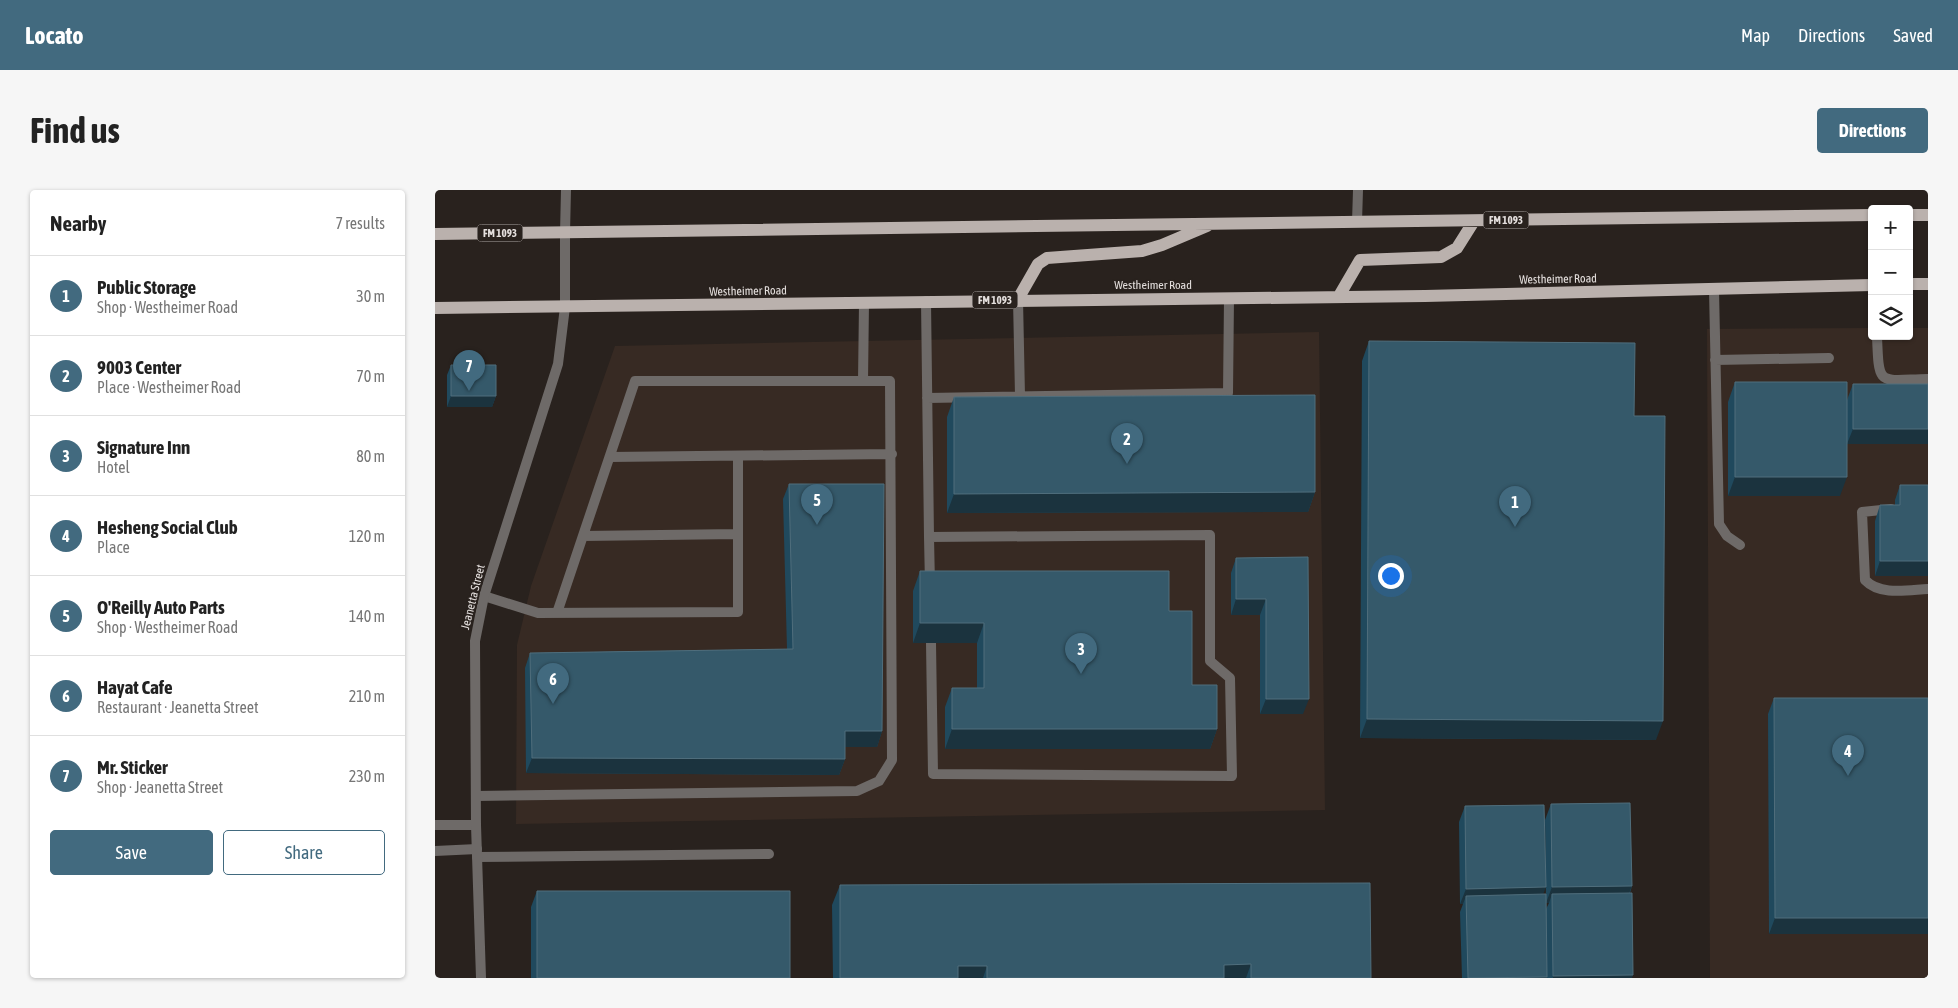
<!DOCTYPE html>
<html lang="en">
<head>
<meta charset="utf-8">
<style>
	body { margin:0; font-family:"Asap Condensed",sans-serif; background:#f6f6f6; color:#222 }
	.controls { position:absolute; right:15px; top:15px; display:grid; overflow:hidden; border-radius:5px; box-shadow:0 1px 4px #0004 }
	.controls button { width:45px; height:45px; display:grid; place-items:center; padding:0; border:0; border-bottom:1px solid #e0e0e0; background:#fff; color:#222; font:25px sans-serif }
	.you { position:absolute; left:955px; top:385px; width:18px; height:18px; margin:-12px; border:4px solid #fff; border-radius:50%; background:#1a73e8; box-shadow:0 0 0 8px #1a73e833 }
	.badge { display:grid; place-items:center; width:32px; height:32px; border-radius:50%; background:#426a7f; color:#fff; font-size:16px; font-weight:700 }
	.pin { position:absolute; translate:-50% -41px; filter:drop-shadow(0 1px 2px #0008) }
	.pin::after { content:''; position:absolute; top:26px; width:18px; height:15px; background:inherit; clip-path:polygon(0 0,100% 0,50% 100%) }
	.list { margin:0; padding:0; list-style:none }
	h2 { display:flex; justify-content:space-between; align-items:center; height:65px; margin:0; padding:0 20px; font-size:21px }
	h2 small { font-size:16px; font-weight:400; color:#767676 }
	.list li { display:grid; grid-template-columns:32px 1fr auto; gap:15px; align-items:center; box-sizing:border-box; height:80px; padding:0 20px; border-top:1px solid #e0e0e0 }
	.list b { display:block; font-size:19px; white-space:nowrap }
	.list p { margin:0; font-size:16px; white-space:nowrap; color:#767676 }
	.list em { font-size:16px; font-style:normal; color:#767676 }
	.actions { display:flex; gap:10px; padding:15px 20px }
	.actions a { flex:1; padding:11px 0; border:1px solid #426a7f; border-radius:5px; text-align:center; font-size:18px; color:#426a7f }
	.actions .main { background:#426a7f; color:#fff }
	.icon { flex:none; width:28px; height:28px; fill:none; stroke:currentColor; stroke-width:2; stroke-linecap:round; stroke-linejoin:round }
	.map { position:relative; flex:none; width:1493px; height:788px; overflow:hidden; border-radius:5px }
	header { display:flex; align-items:center; gap:30px; box-sizing:border-box; height:70px; padding:0 25px; background:#426a7f; color:#fff }
	header strong { font-size:24px }
	nav { display:flex; gap:28px; margin-inline-start:auto; font-size:18px }
	.intro { display:flex; align-items:center; justify-content:space-between; box-sizing:border-box; height:120px; padding:0 30px }
	h1 { margin:0; font-size:35px }
	.button { padding:12px 22px; border-radius:5px; background:#426a7f; color:#fff; font-size:18px; font-weight:700 }
	main { display:flex; gap:30px; padding:0 30px }
	aside { flex:1; background:#fff; border-radius:5px; box-shadow:0 1px 4px #0004 }
	.map>svg:first-child { display:block }
	.built { fill:#372a23 }
	.lines { fill:none; stroke-linecap:round; stroke-linejoin:round }
	.service { stroke:#6e6a68; stroke-width:10 }
	.tertiary { stroke:#6e6a68; stroke-width:10 }
	.primary { stroke:#bab1ad; stroke-width:12 }
	.wall { fill:#20495d }
	.shaded-wall { fill:#1b333e }
	.building { fill:#35596a; stroke:#506e7c }
	.labels { text-anchor:middle; dominant-baseline:central; stroke-width:4; stroke-linejoin:round; paint-order:stroke }
	.shield { fill:#29221e; stroke:#aca6a4; stroke-width:1 }
	.shield-label { font-size:11px; font-weight:bold; fill:#e4dfdd }
	.street-label { font-size:12px; fill:#e4dfdd; stroke:#29221e }
</style>
</head>
<body>
<header>
<strong>Locato</strong>
<nav><a>Map</a><a>Directions</a><a>Saved</a></nav>
</header>
<div class="intro"><h1>Find us</h1><a class="button">Directions</a></div>
<main>
<aside>
<h2>Nearby<small>7 results</small></h2>
<ul class="list">
<li><span class="badge">1</span><div><b>Public Storage</b><p>Shop · Westheimer Road</p></div><em>30 m</em></li>
<li><span class="badge">2</span><div><b>9003 Center</b><p>Place · Westheimer Road</p></div><em>70 m</em></li>
<li><span class="badge">3</span><div><b>Signature Inn</b><p>Hotel</p></div><em>80 m</em></li>
<li><span class="badge">4</span><div><b>Hesheng Social Club</b><p>Place</p></div><em>120 m</em></li>
<li><span class="badge">5</span><div><b>O'Reilly Auto Parts</b><p>Shop · Westheimer Road</p></div><em>140 m</em></li>
<li><span class="badge">6</span><div><b>Hayat Cafe</b><p>Restaurant · Jeanetta Street</p></div><em>210 m</em></li>
<li><span class="badge">7</span><div><b>Mr. Sticker</b><p>Shop · Jeanetta Street</p></div><em>230 m</em></li>
</ul>
<div class="actions"><a class="main">Save</a><a>Share</a></div>
</aside>
<div class="map">
<svg width="1493" height="788" viewBox="0 0 1493 788">
	<rect width="100%" height="100%" fill="#29221e"/>
	<path class="built" d="M1437,138V146H1474V138H1493V788H1275L1272,139Z
		M884,142L890,620L81,634L82,455L96,396L180,156Z"/>
	<g class="lines">
		<path class="service" d="M922,32L923,0
			M130,43L131,0
			M1279,100L1284,334L1292,346L1305,355
			M583,109L585,206
			M491,111L494,347L775,345V471L795,488L797,586L498,584L496,453
			M1442,146C1444,198 1443,190 1493,189
			M1280,170L1394,168
			M428,191L429,113
			M492,208L793,203L794,108
			M175,267L457,264
			M1456,319L1427,322L1430,390C1445,406 1473,400 1493,399
			M148,346L303,344
			M494,347L495,395
			M49,406L103,423L303,422V266
			M41,606L422,601L444,591L457,570L455,191H200L122,423
			M0,635H41
			M0,661L42,659
			M42,667L334,664"/>
		<path class="tertiary" d="M46,788L41,635L40,451L49,406L123,174L130,117V43"/>
		<path class="primary" d="M1474,25H1493
			M0,44L1437,25
			M1474,94H1493
			M904,106L925,70L1006,67L1022,58L1039,31
			M583,109L603,74L612,68L707,61L727,55L772,36
			M0,118L990,106L1437,95"/>
	</g>
	<path class="wall" d="M934,151L1199,226L1221,550L925,548L927,171Z
		M16,175L61,206L57,217H12V185Z
		M1300,192L1405,306H1293V212Z
		M1418,194L1493,254H1412V210Z
		M519,207L880,302L873,322L512,323V227Z
		M354,294L447,541L442,557H410V569L404,585L91,583L90,478L95,463L352,459L348,309Z
		M1465,295L1493,386H1440V331L1445,315H1460V310Z
		M873,367L868,524H825V425H796V383L801,368Z
		M485,381L734,421L757,495L782,539L775,559H510V517L517,498H542V453H478V401Z
		M1339,508H1493L1334,744L1333,524Z
		M1116,614L1197,696L1195,703L1197,788H1112V787V788H1027L1025,722L1028,714H1025L1024,632L1030,616L1108,704L1112,782L1111,719L1114,713H1111L1110,630Z
		M405,695L936,788H398L397,715Z
		M102,701L355,788H96V717Z"/>
	<path class="shaded-wall" d="M16,206H61L57,217H12Z
		M1418,239H1493V254H1412Z
		M1300,287H1412L1405,306H1293Z
		M880,302L873,322L512,323L519,304Z
		M1445,371H1493V386H1440Z
		M801,409H831L825,425H796Z
		M485,433H549L542,453H478Z
		M831,509H874L868,524H825Z
		M932,529L1228,531L1221,550L925,548Z
		M517,539H782L775,559H510Z
		M410,541H447L442,557H404Z
		M97,568L410,569L404,585L91,583Z
		M1197,696L1191,711L1117,704L1114,713H1111L1117,697Z
		M1111,697L1105,713L1031,706L1028,714H1025L1031,699Z
		M1340,728H1493V744H1334Z
		M816,774L811,788H784L789,775Z
		M523,776H552L548,788H519Z
		M1198,785L1197,788H1118V786Z
		M1112,787V788H1074Z"/>
	<path class="building" d="M934,151L1200,153L1199,226H1230L1228,531L932,529Z
		M16,175H61V206H16Z
		M1300,192H1412V287H1300Z
		M1418,194H1493V239H1418Z
		M880,205V302L519,304V207Z
		M354,294H449L447,541H410V569L97,568L95,463L358,459Z
		M1465,295H1493V371H1445V315H1465Z
		M873,367L874,509H831V409H801V368Z
		M485,381H734V421H757V495H782V539H517V498H549V433H485Z
		M1339,508H1493V728H1340Z
		M1195,613L1197,696L1117,697L1116,614Z
		M1109,615L1111,697L1031,699L1030,616Z
		M935,693L936,788H816V774L789,775V788H552V776H523V788H405V695Z
		M102,701H355V788H102Z
		M1197,703L1198,785L1118,786L1117,704Z
		M1111,704L1112,787L1033,788L1031,706Z"/>
	<g class="labels">
		<g class="shield">
			<rect x="1048.5" y="21.5" width="45" height="17" rx="4"/>
			<rect x="42.5" y="34.5" width="45" height="17" rx="4"/>
			<rect x="537.5" y="101.5" width="45" height="17" rx="4"/>
		</g>
		<g class="shield-label">
			<text x="1071" y="30">FM 1093</text>
			<text x="65" y="43">FM 1093</text>
			<text x="560" y="110">FM 1093</text>
		</g>
		<g class="street-label">
			<text transform="translate(1123 89) rotate(-1)">Westheimer Road</text>
			<text x="718" y="95">Westheimer Road</text>
			<text transform="translate(313 101) rotate(-1)">Westheimer Road</text>
			<text transform="translate(38 407) rotate(-76)">Jeanetta Street</text>
		</g>
	</g>
</svg>
<div class="controls">
<button>+</button>
<button>−</button>
<button><svg class="icon" aria-label="layers" viewBox="0 0 24 24"><path d="M12 4l9 5-9 5-9-5zM3 14l9 5 9-5"/></svg></button>
</div>
<div class="you"></div>
<div class="pin badge" style="left:1080px;top:337px">1</div>
<div class="pin badge" style="left:692px;top:274px">2</div>
<div class="pin badge" style="left:646px;top:484px">3</div>
<div class="pin badge" style="left:1413px;top:586px">4</div>
<div class="pin badge" style="left:382px;top:335px">5</div>
<div class="pin badge" style="left:118px;top:514px">6</div>
<div class="pin badge" style="left:34px;top:201px">7</div>
</div>
</main>
</body>
</html>
